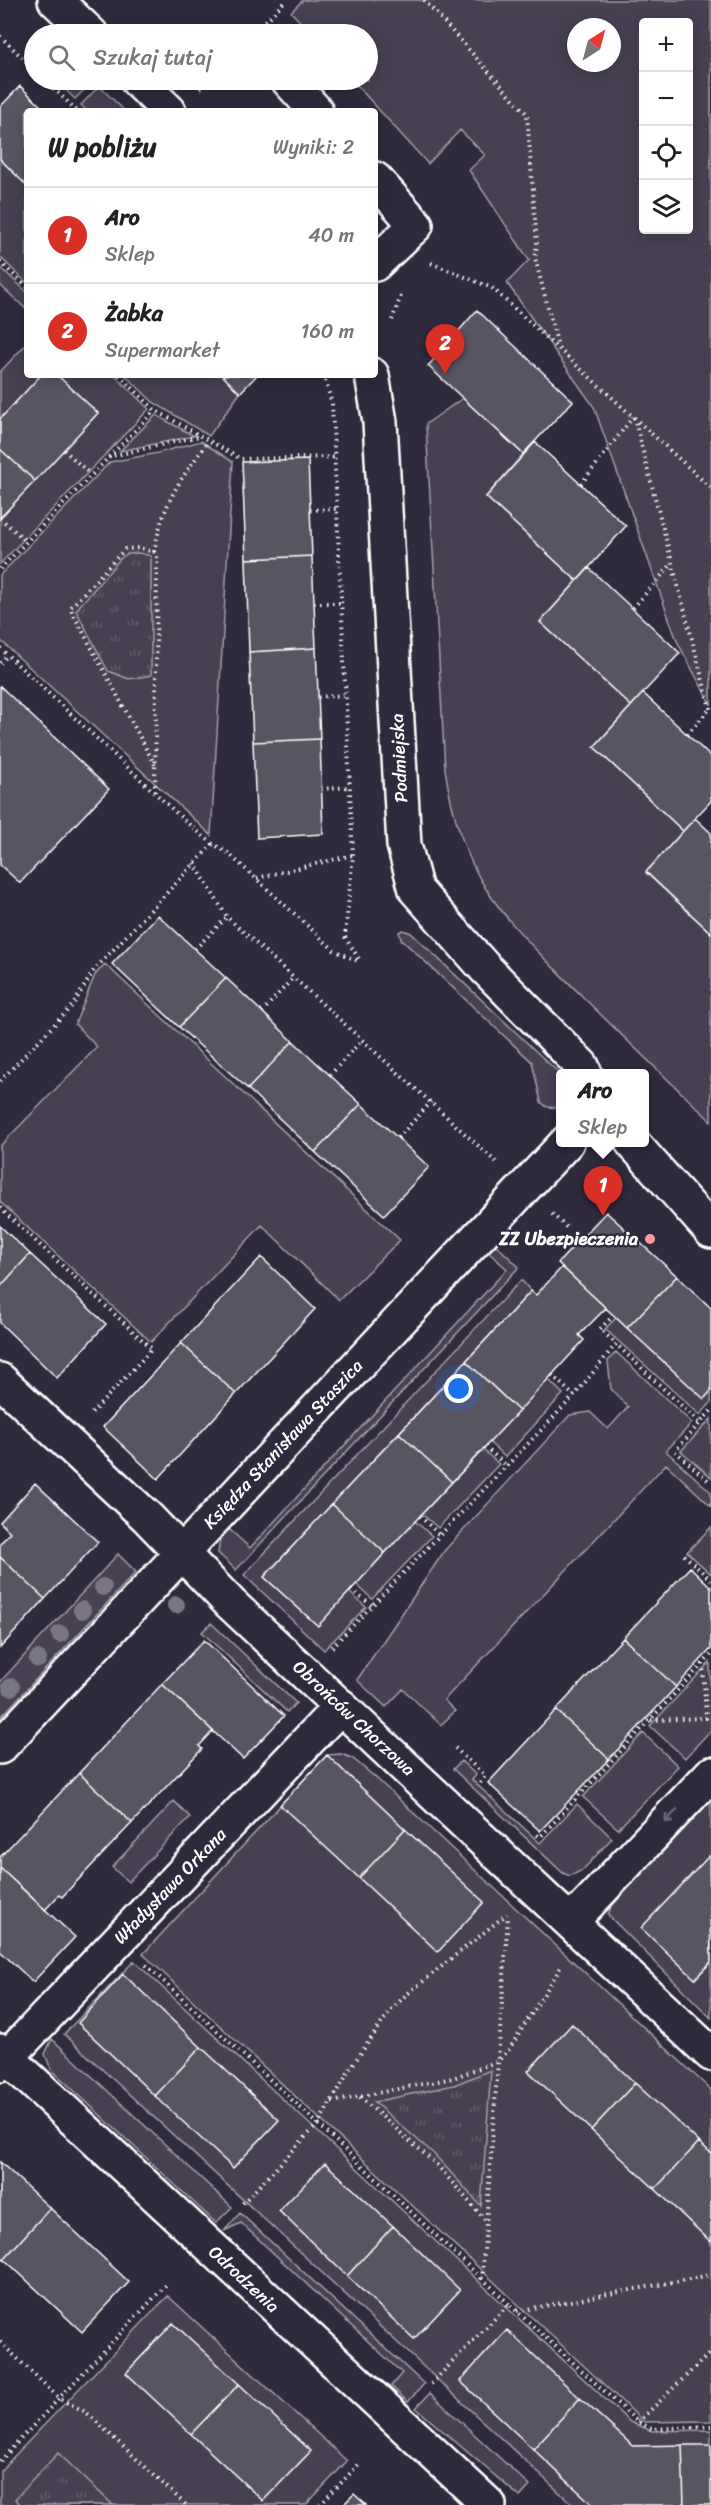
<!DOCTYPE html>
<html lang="pl">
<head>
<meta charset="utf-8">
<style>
	body { margin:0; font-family:Sriracha,sans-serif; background:#f2f2f2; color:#222 }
	.controls { position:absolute; right:18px; top:18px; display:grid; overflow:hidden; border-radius:6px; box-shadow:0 3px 15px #0003 }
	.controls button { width:54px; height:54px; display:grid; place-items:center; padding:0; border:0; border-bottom:2px solid #e0e0e0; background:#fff; color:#222; font:30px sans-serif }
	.compass { position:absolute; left:567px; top:18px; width:54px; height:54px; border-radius:50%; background:#fff; box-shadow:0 3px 15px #0003; rotate:36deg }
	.you { position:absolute; left:459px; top:1389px; width:21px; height:21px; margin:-15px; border:4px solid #fff; border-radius:50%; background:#1a73e8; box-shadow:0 0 0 9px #1a73e833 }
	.badge { display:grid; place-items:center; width:39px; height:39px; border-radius:50%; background:#d93025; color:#fff; font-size:20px; font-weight:700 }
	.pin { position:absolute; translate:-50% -50px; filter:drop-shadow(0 2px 3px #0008) }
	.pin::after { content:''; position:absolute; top:32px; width:21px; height:18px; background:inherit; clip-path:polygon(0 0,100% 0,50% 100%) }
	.popup { position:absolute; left:556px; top:1069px; width:93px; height:78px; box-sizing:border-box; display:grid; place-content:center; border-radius:6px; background:#fff; filter:drop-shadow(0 2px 4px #0005); font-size:20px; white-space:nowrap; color:#767676 }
	.popup b { font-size:22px; color:#222 }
	.popup::after { content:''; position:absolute; left:50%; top:100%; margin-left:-12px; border:12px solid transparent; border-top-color:#fff }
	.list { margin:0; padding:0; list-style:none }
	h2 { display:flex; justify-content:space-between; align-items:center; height:78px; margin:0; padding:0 24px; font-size:26px }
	h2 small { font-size:20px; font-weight:400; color:#767676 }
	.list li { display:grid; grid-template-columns:39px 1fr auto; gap:18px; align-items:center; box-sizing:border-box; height:96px; padding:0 24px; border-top:2px solid #e0e0e0 }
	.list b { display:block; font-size:22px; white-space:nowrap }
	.list p { margin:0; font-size:20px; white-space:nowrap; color:#767676 }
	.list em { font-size:20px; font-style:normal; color:#767676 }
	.icon { flex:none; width:33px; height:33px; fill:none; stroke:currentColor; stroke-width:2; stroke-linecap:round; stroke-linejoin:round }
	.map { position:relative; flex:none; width:711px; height:2505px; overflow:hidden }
	.search { position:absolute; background:#fff; box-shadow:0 3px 15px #0003; left:24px; top:24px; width:354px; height:66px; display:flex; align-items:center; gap:15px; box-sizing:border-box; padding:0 21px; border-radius:33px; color:#767676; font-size:22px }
	.panel { position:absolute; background:#fff; box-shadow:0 3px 15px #0003; left:24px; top:108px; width:354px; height:270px; border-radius:6px }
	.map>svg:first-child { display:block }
	.green { fill:#464152; stroke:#a2a0a8; stroke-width:1.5; fill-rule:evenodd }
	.park { fill:url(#park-tufts); stroke:#a2a0a8; stroke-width:1.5 }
	.building { fill:#595564; stroke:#fff; stroke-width:1.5 }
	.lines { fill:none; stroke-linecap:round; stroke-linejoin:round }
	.minor-casing { stroke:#fff; stroke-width:38 }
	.path { stroke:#fff; stroke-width:4; stroke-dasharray:1.5 4.5; stroke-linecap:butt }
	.minor { stroke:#2f2a3d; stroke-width:33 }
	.tree { fill:#797582 }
	.oneway { stroke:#6d6a77 }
	.poi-dot { fill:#ff9aa2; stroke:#2f2a3d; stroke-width:2 }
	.labels { text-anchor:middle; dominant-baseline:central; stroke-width:4.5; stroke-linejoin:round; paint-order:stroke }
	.street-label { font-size:18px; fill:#fff; stroke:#2f2a3d }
	.poi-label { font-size:18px; font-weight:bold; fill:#fff; stroke:#2f2a3d; text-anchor:end }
</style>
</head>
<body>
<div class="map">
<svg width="711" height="2505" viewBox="0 0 711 2505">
	<defs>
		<pattern id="park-tufts" width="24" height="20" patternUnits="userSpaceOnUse" patternTransform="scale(1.5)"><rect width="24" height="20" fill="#464152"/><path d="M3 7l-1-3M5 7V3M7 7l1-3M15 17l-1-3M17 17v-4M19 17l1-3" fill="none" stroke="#625e6c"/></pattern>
	</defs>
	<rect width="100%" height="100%" fill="#2f2a3d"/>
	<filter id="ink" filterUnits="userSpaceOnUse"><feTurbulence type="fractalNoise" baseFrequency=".0167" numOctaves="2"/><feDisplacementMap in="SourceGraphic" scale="12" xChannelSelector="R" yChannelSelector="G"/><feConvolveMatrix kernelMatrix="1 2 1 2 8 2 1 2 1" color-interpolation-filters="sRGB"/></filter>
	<g filter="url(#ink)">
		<path class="green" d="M303,0H711V705L677,641L594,407L507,283L529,260L469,170L485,155L460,130L428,164L352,80H368V34H312L291,12ZM644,22H688V230H644ZM576,27H612V63H576Z
			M55,80H91L93,81L75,99Z
			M99,86L125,111H87L81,105Z
			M0,159L27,186V283L0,257Z
			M0,267L27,292V310L0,285Z
			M27,343V375H114L149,409L0,564V372Z
			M125,375H222L240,393L209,436L153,402Z
			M463,398L523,454L486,497L577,581L540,622L631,706L594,747L683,831L646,873L711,933V1121C667,1079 623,1037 580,994C548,962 511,928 486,889C464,854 451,809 445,769L426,424Z
			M156,415L194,436L120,451Z
			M201,441L233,462L211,835L0,640V575L110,462L158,453Z
			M403,930L411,933L561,1075V1108L547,1107L541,1102L532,1062L401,939L399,932Z
			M105,964L400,1240L339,1300L262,1225L151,1342L0,1202V1146L97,1047L75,1024L95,975Z
			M493,1242L519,1267L236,1570L218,1553L220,1539L229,1529L250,1548L507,1269L486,1250Z
			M521,1280L531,1291L264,1577L317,1625L349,1592L366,1607L324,1650L244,1575Z
			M616,1318L704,1398L711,1391V1403L700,1415L605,1329Z
			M616,1352L692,1423L666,1451L711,1492V1506L666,1464L444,1700L455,1711L441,1725L403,1689L386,1707L357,1680L445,1550L570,1415L590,1412L608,1429L628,1407L611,1389L608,1361Z
			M548,1379L563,1394L505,1457L489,1442Z
			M711,1419V1477L681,1451Z
			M483,1450L499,1464L438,1528L422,1514Z
			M415,1521L432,1536L372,1599L356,1584Z
			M711,1527V1574L687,1552Z
			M118,1554L136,1572L0,1718V1682Z
			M211,1623L296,1703L287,1712L202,1632Z
			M710,1662L711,1730L685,1758L650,1726Z
			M643,1733L678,1766L618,1829L583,1797Z
			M341,1754L352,1758L376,1778L711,2090V2421L644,2422L143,1954L327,1755Z
			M461,1761L476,1775L472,1780L540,1843L577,1804L612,1838L583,1870L570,1876L563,1873L453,1769Z
			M711,1799V2018L608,1915L611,1907Z
			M174,1801L190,1817L128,1882L112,1867Z
			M134,1961L630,2422L652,2431L711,2430V2505H573L64,2034Z
			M52,2039L232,2207L216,2223L51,2069L45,2054Z
			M240,2213L424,2384L408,2402L391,2386L402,2373L241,2223L224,2231Z
			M168,2296L347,2461L306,2505H0V2471Z
			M430,2393L530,2486L520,2497L416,2408Z"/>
		<path class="park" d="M139,553L151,556V675L129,679L108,671L76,610L121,558L127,554Z
			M491,2070L481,2206L434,2154L374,2102L454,2085Z
			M58,2453L113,2505H21L15,2499Z"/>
		<path class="building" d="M20,86L46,111H27V186L0,159V107Z
			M477,310L573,401L523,454L428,366Z
			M41,375H57L98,413L35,481L0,449V419Z
			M222,375H257L240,393Z
			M535,442L626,526L577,581L486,497Z
			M0,449L35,481L0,518Z
			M308,460L312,556L246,559L242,462Z
			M312,556L316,648L249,652L246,559Z
			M589,568L680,653L631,706L540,622Z
			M316,648L320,739L253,742L249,652Z
			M0,686L109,789L20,883L0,865Z
			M643,693L711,757V801L683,831L594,747Z
			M320,739L323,834L257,838L253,742Z
			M695,818L711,833V933L646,872Z
			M158,915L226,978L179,1027L112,964Z
			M226,978L293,1041L248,1089L179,1027Z
			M293,1041L361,1104L315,1152L248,1089Z
			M361,1104L429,1167L384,1215L315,1152Z
			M606,1212L677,1276L627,1328L558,1263Z
			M0,1226L30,1254L0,1287Z
			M30,1254L106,1324L57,1378L0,1323V1287Z
			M261,1257L315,1309L236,1394L181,1343Z
			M562,1267L606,1308L579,1335L584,1340L519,1411L466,1361L531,1291L536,1295Z
			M677,1276L711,1308V1391L704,1399L627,1328Z
			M181,1343L236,1394L158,1479L103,1427Z
			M466,1361L519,1411L452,1482L399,1433Z
			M399,1433L452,1482L385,1553L332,1504Z
			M35,1483L98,1542L45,1599L0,1557V1544L10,1532L0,1522Z
			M332,1504L385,1553L318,1626L264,1577Z
			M0,1557L45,1599L0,1648Z
			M690,1567L711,1587V1649L676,1687L623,1638Z
			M623,1638L676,1687L609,1759L556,1710Z
			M204,1640L284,1716L243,1759L162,1684Z
			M162,1684L213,1731L199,1746L202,1749L132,1823L79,1773Z
			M556,1710L609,1759L540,1831L488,1783Z
			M327,1755L405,1829L359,1878L280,1805Z
			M79,1773L132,1823L62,1897L59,1895L45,1910L0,1868V1857Z
			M405,1829L484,1902L438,1952L359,1878Z
			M709,1856L711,1962L695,1979L641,1928Z
			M0,1868L75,1937L33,1982L0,1951Z
			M123,1974L201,2047L155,2096L78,2023Z
			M572,2024L635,2083L591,2130L528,2071Z
			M201,2047L279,2120L233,2168L155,2096Z
			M635,2083L699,2142L655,2189L591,2130Z
			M699,2142L711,2153V2242L655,2189Z
			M0,2162L50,2208L4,2259L0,2256Z
			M325,2163L393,2226L347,2276L279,2211Z
			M50,2208L129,2282L82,2332L4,2259Z
			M393,2226L460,2290L414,2339L347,2276Z
			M173,2323L239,2384L191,2434L126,2373Z
			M507,2330L580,2398L533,2449L460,2381Z
			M239,2384L311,2451L263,2501L191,2434Z
			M580,2398L633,2446L682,2445L684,2505H593L533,2449Z
			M682,2445H711V2505H684Z
			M354,2494L366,2505H343Z"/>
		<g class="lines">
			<defs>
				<path id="minor" d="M55,0L91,34
					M137,80L169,111
					M288,80L316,111
					M375,179L416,225L375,264
					M372,375L380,422L404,845L416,890L486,969L582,1066L585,1074
					M632,1142L711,1231
					M0,1380L147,1517L230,1603L711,2054
					M0,1747L567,1142
					M571,1922L711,1774
					M0,2051L489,2505
					M0,2065L341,1706"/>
			</defs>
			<use href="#minor" class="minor-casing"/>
			<path class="path" d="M424,0L527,114L537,244L535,258L558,346
				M253,34L286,0
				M0,36L34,69
				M45,80L77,111
				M200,89L209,80
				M0,262L27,287
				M431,263L492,288L711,488
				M392,320L402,293
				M119,375L155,410L241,459L335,457
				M324,375L332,404L353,855L345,937L361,962
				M634,417L711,712
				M64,450L90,474
				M108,457L200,436
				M581,484L633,417
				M310,510L337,509
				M0,518L26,541
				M154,552C163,503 179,480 209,441
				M0,569L155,410
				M314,603H341
				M633,608L671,565
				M0,648L185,821L213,844L228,853L334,950L360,962
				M0,663L8,655
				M318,697L346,695
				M687,734L709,710
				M321,789L350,787
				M155,792L157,556L154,552L139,548L125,549L70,608L155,765
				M194,863L227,917L496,1162
				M257,878L353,855
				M195,949L227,917
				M262,1012L292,979
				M330,1075L362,1040
				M0,1081L73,1005L94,970L213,844
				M398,1138L431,1102
				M607,1172L608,1186
				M0,1208L152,1349L90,1415
				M552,1214L567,1228
				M614,1315L600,1329L616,1344
				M552,1375L574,1396
				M711,1411L675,1451L711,1483
				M485,1447L507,1466
				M420,1516L440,1536
				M684,1555L711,1580
				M351,1590L373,1606
				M332,1647L574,1396L616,1344L700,1423
				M651,1720L706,1718L703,1664
				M455,1748L485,1776L480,1783
				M537,1835L540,1837L711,1655
				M146,1965L318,2124L240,2206
				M360,2097L437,2165L486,2221
				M332,2102L453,2078L498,2061L508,1916
				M481,2278L318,2124L352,2066L390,2011L406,1995L507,1914
				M509,2304L482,2278L498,2061L508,2051L561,1967
				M517,2311L711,2275
				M0,2342L60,2399L86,2412L186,2505
				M431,2384L509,2304L638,2422L652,2429L711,2426
				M638,2422L711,2352
				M0,2461L167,2284
				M320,2505L359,2464"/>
			<use href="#minor" class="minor"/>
		</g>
		<g class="tree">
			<circle cx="103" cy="1587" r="9"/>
			<circle cx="176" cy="1605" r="9"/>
			<circle cx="82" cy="1610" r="9"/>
			<circle cx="60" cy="1634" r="9"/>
			<circle cx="38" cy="1659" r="9"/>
			<circle cx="11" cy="1687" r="9"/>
		</g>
		<defs><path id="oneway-shaft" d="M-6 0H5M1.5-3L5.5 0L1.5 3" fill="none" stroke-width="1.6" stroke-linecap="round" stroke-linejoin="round" transform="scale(1.5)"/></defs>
		<use class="oneway" href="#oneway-shaft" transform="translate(671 1816) rotate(133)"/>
	</g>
	<circle class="poi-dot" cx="650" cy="1239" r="6"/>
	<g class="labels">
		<g class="street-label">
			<text transform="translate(399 758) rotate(-93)">Podmiejska</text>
			<text transform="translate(283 1444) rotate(-47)">Księdza Stanisława Staszica</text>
			<text transform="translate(354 1718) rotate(43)">Obrońców Chorzowa</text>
			<text transform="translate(170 1886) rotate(-46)">Władysława Orkana</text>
			<text transform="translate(244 2279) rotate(43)">Odrodzenia</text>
		</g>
		<g class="poi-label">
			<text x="638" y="1239">ZZ Ubezpieczenia</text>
		</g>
	</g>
</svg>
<div class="controls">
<button>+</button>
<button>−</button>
<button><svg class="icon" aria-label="locate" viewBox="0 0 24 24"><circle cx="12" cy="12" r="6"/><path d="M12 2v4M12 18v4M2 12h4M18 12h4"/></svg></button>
<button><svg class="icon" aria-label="layers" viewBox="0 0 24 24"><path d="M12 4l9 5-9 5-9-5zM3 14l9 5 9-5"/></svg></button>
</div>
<svg class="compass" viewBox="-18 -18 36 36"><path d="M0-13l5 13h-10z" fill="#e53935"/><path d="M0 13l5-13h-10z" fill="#767676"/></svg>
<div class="you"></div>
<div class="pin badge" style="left:603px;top:1216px">1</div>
<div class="popup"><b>Aro</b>Sklep</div>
<div class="pin badge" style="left:445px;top:374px">2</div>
<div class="search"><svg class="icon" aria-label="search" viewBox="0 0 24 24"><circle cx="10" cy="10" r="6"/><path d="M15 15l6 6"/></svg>Szukaj tutaj</div>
<section class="panel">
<h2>W pobliżu<small>Wyniki: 2</small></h2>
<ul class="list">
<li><span class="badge">1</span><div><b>Aro</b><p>Sklep</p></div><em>40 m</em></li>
<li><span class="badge">2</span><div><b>Żabka</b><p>Supermarket</p></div><em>160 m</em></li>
</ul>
</section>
</div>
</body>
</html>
